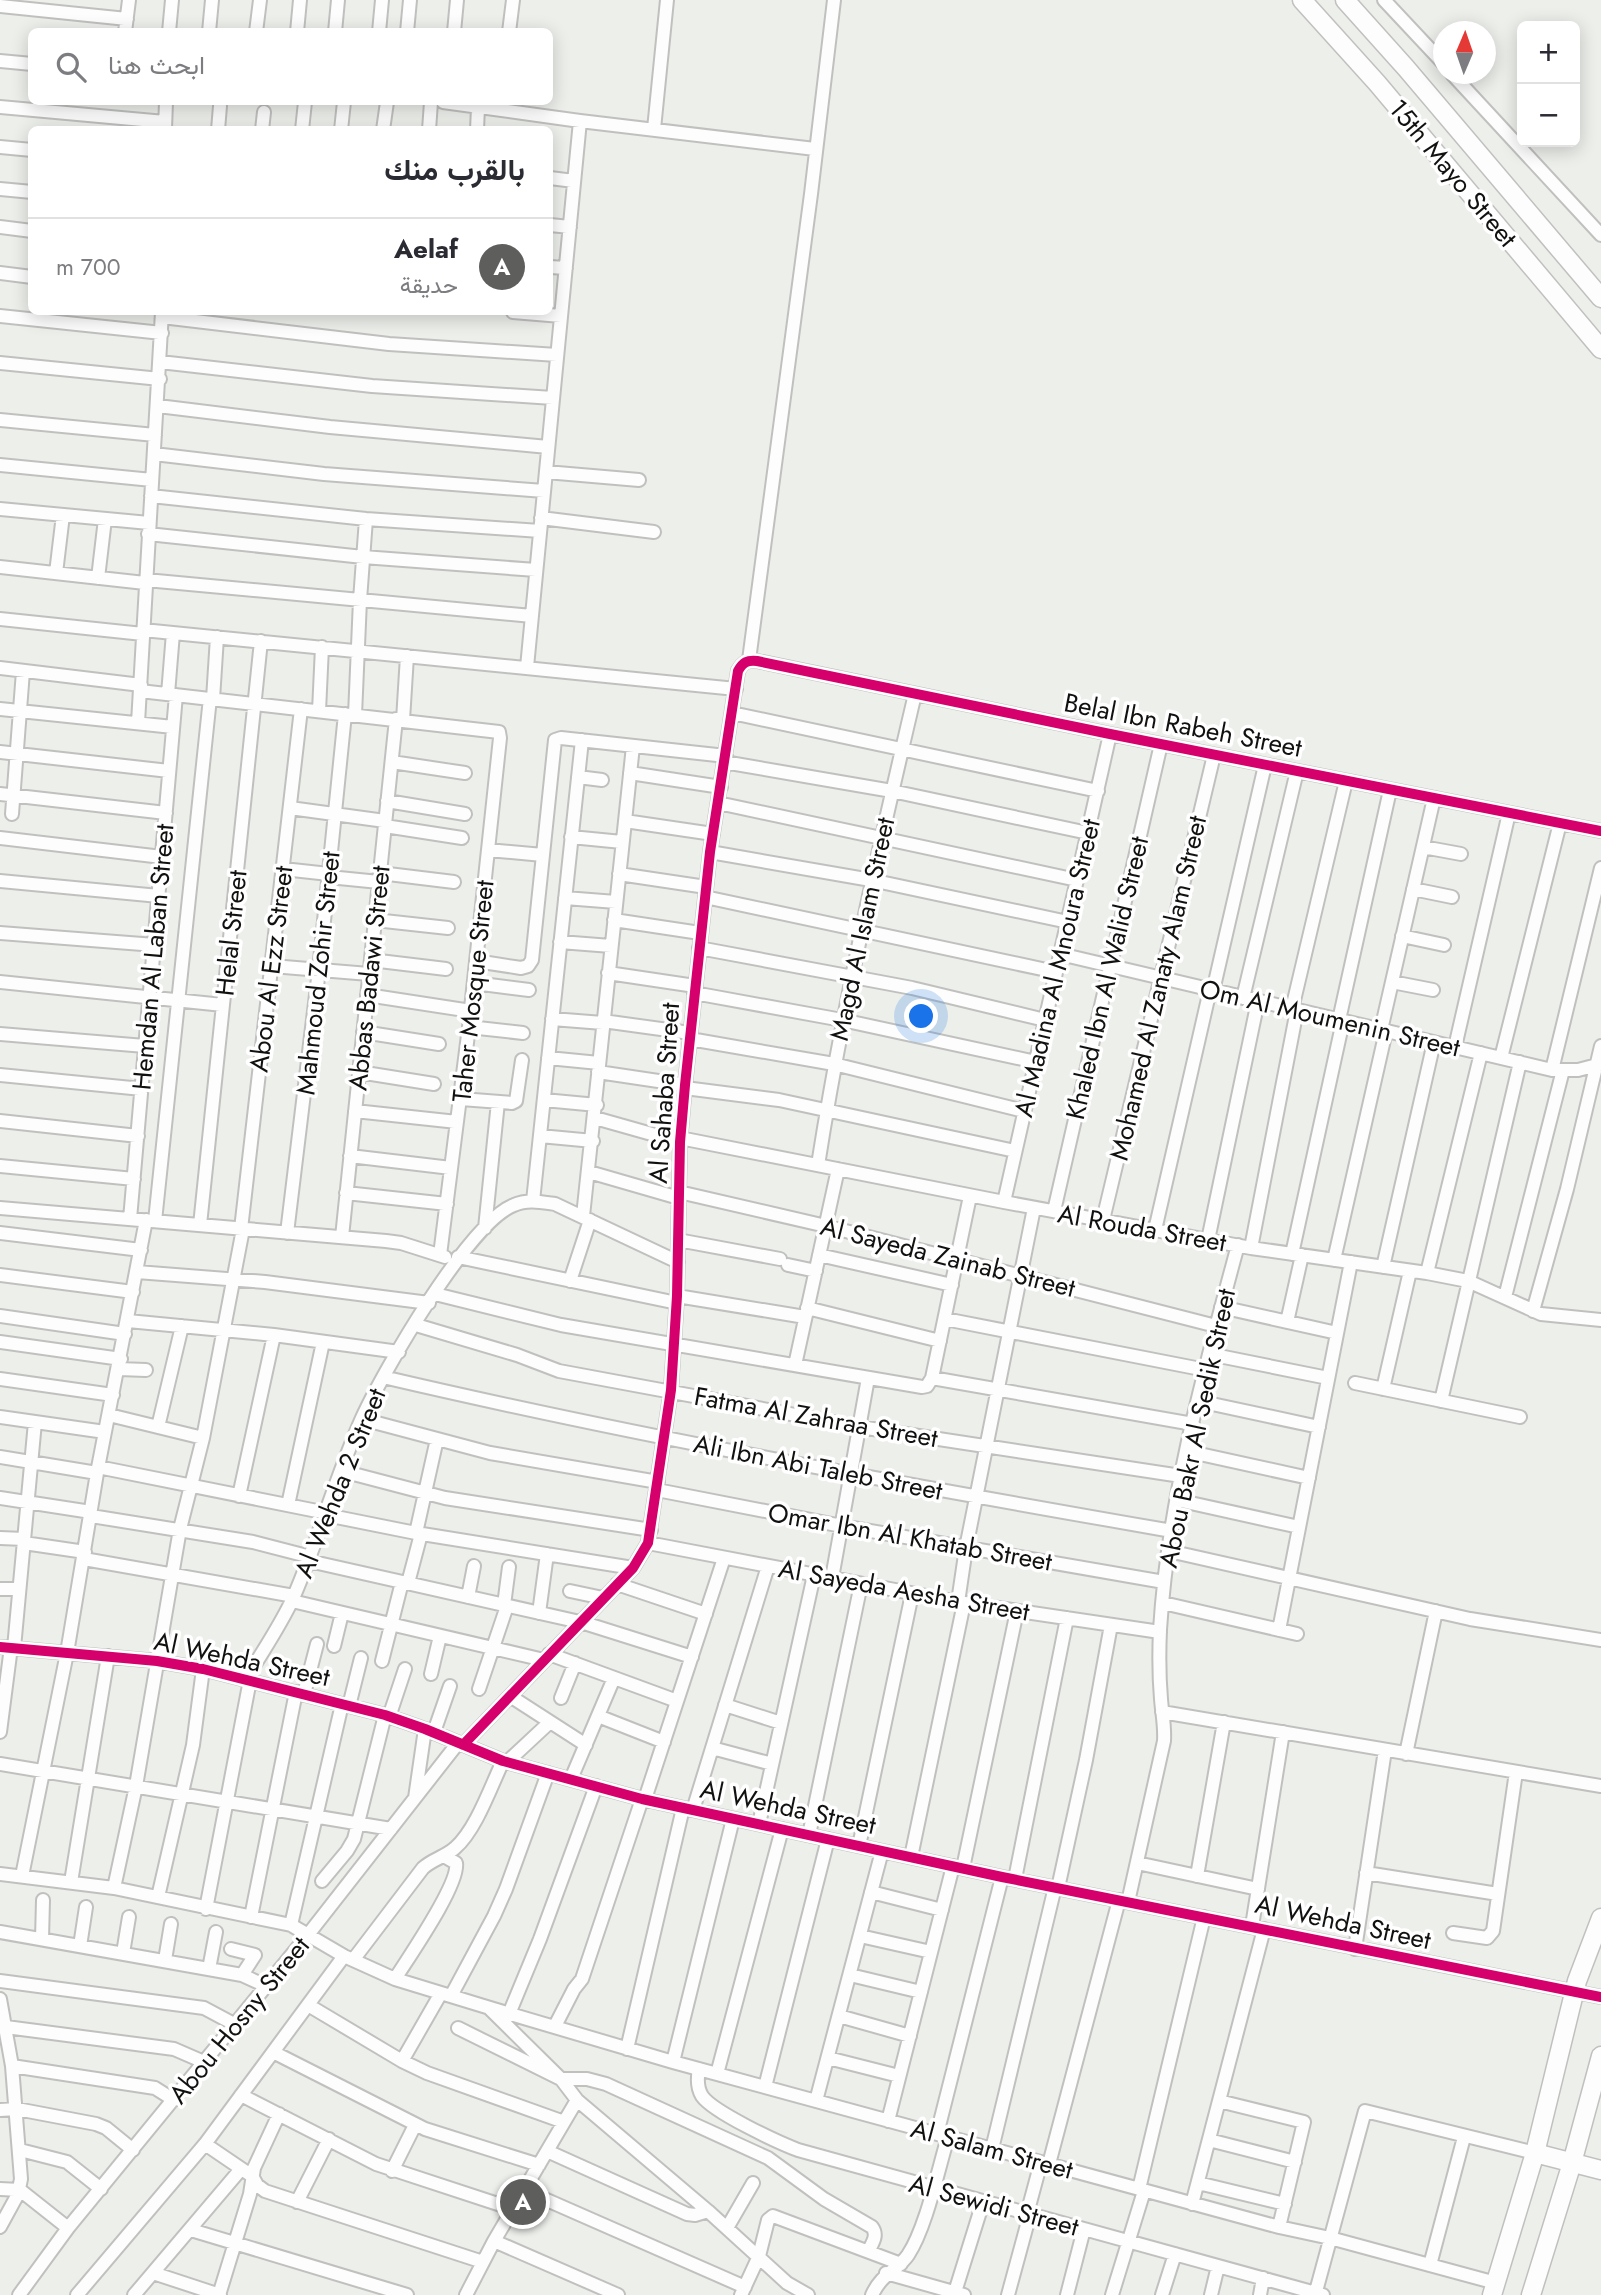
<!DOCTYPE html>
<html lang="ar">
<head>
<meta charset="utf-8">
<style>
	body { margin:0; font-family:Jost,Vazirmatn,sans-serif; background:#f7f7f7; color:#2b2b33; direction:rtl }
	.controls { position:absolute; right:21px; top:21px; display:grid; overflow:hidden; border-radius:10px; box-shadow:0 4px 18px #0003 }
	.controls button { width:63px; height:63px; display:grid; place-items:center; padding:0; border:0; border-bottom:2px solid #e1e1e2; background:#fff; color:#2b2b33; font:35px sans-serif }
	.compass { position:absolute; left:1433px; top:21px; width:63px; height:63px; border-radius:50%; background:#fff; box-shadow:0 4px 18px #0003; rotate:2deg }
	.you { position:absolute; left:922px; top:1017px; width:24px; height:24px; margin:-18px; border:5px solid #fff; border-radius:50%; background:#1a73e8; box-shadow:0 0 0 10px #1a73e833 }
	.badge { display:grid; place-items:center; width:46px; height:46px; border-radius:50%; background:#5e5f5d; color:#fff; font-size:23px; font-weight:700 }
	.pin { position:absolute; translate:-50% -50%; border:4px solid #fff; box-shadow:0 2px 7px #0006 }
	.list { margin:0; padding:0; list-style:none }
	h2 { display:flex; justify-content:space-between; align-items:center; height:91px; margin:0; padding:0 28px; font-size:30px }
	h2 small { font-size:23px; font-weight:400; color:#7c7c81 }
	.list li { display:grid; grid-template-columns:46px 1fr auto; gap:21px; align-items:center; box-sizing:border-box; height:98px; padding:0 28px; border-top:2px solid #e1e1e2 }
	.list b { display:block; font-size:26px; white-space:nowrap }
	.list p { margin:0; font-size:23px; white-space:nowrap; color:#7c7c81 }
	.list em { font-size:23px; font-style:normal; color:#7c7c81 }
	.icon { flex:none; width:38px; height:38px; fill:none; stroke:currentColor; stroke-width:2; stroke-linecap:round; stroke-linejoin:round }
	.map { position:relative; flex:none; width:1601px; height:2295px; overflow:hidden; direction:ltr }
	.search { position:absolute; background:#fff; box-shadow:0 4px 18px #0003; left:28px; top:28px; width:525px; height:77px; display:flex; align-items:center; gap:18px; box-sizing:border-box; padding:0 24px; border-radius:10px; color:#7c7c81; font-size:26px }
	.panel { position:absolute; background:#fff; box-shadow:0 4px 18px #0003; left:28px; top:126px; width:525px; height:189px; border-radius:10px; direction:rtl }
	.map>svg:first-child { display:block }
	.lines { fill:none; stroke-linecap:round; stroke-linejoin:round }
	.street-casing { stroke:#c0c1bf; stroke-width:16 }
	.secondary-casing { stroke:#c0c1bf; stroke-width:21 }
	.street { stroke:#fcfdfc; stroke-width:12 }
	.secondary { stroke:#fcfdfc; stroke-width:18 }
	.cycleway-casing { stroke:#fff; stroke-width:15 }
	.cycleway { stroke:#d6006c; stroke-width:10 }
	.labels { text-anchor:middle; dominant-baseline:central; stroke-width:7; stroke-linejoin:round; paint-order:stroke }
	.street-label { font-size:26px; fill:#111210; stroke:#fff }
</style>
</head>
<body>
<div class="map">
<svg width="1601" height="2295" viewBox="0 0 1601 2295">
	<rect width="100%" height="100%" fill="#edefeb"/>
	<g class="lines">
		<defs>
			<path id="street" d="M1384,0L1444,64
				M0,6L127,19
				M125,32L129,0
				M169,32L172,0
				M209,32L212,0
				M256,32L260,0
				M297,32L300,0
				M335,32L338,0
				M379,32L382,0
				M407,32L410,0
				M454,32L457,0
				M509,32L513,0
				M0,61L32,64
				M1452,74L1601,235
				M443,102L580,121L815,149
				M0,107L165,122
				M165,129L166,102
				M654,129L667,0
				M218,130L220,106
				M262,130L264,112
				M302,130L305,102
				M341,130L344,102
				M383,130L387,102
				M429,130L431,102
				M477,130L478,107
				M0,147L32,150
				M550,178L574,181
				M0,189L32,192
				M550,225L570,227
				M0,227L32,231
				M550,267L566,268
				M0,273L32,277
				M513,312L561,316
				M0,316L162,333
				M162,317L389,344L557,355
				M160,362L372,386L553,398
				M0,363L160,379
				M158,406L330,427L548,447
				M0,420L155,435
				M154,454L324,474L544,491
				M0,465L152,480
				M546,472L639,480
				M151,496L366,519L540,531
				M0,509L149,523
				M541,518L654,532
				M148,534L363,557L536,570
				M0,567L145,583
				M56,573L63,515
				M98,578L105,519
				M146,580L532,616
				M0,619L143,634
				M143,630L736,689
				M749,660L811,194L834,0
				M527,667L580,121
				M0,668L141,685
				M140,691L499,732L500,738L469,1027L440,1255
				M168,694L173,633
				M213,699L217,637
				M0,709L173,727
				M319,711L322,647
				M732,713L1098,791
				M355,715L360,600L366,519
				M403,720L407,656
				M138,723L162,312
				M0,752L169,771
				M392,762L465,773
				M724,762L892,791L1088,833
				M630,773L721,787
				M578,777L602,780
				M0,794L166,813
				M387,801L465,814
				M718,803L1077,880
				M290,808L385,821
				M12,814L23,671
				M625,821L713,834
				M385,826L462,838
				M571,837L622,842
				M0,838L162,857
				M1423,847L1461,854
				M488,850L543,855
				M710,852L871,880L1068,922
				M283,869L329,874
				M380,873L454,882
				M619,874L706,887
				M329,877L379,882
				M0,881L159,896
				M1413,889L1452,897
				M705,897L1056,972
				M565,898L616,902
				M375,920L448,928
				M614,920L700,933
				M0,933L155,945
				M1402,936L1444,945
				M560,942L611,946
				M699,948L912,988L1045,1020
				M1060,954L1552,1070H1578L1601,1064
				M371,960L446,969
				M476,961L521,968L528,966L532,960L555,740L561,738L726,756
				M272,966L369,974
				M608,973L695,986
				M0,982L223,1005
				M1392,982L1433,990
				M474,983L529,990
				M1213,991L1265,765
				M694,993L842,1020L1036,1062
				M367,995L471,1011
				M1243,998L1297,771
				M1292,1009L1346,781
				M552,1019L603,1023
				M1339,1020L1390,790
				M603,1021L690,1033
				M469,1027L523,1033
				M1381,1030L1434,798
				M363,1032L439,1044
				M0,1034L145,1046
				M690,1039L834,1064L1024,1111
				M1455,1047L1509,813
				M548,1058L599,1063
				M1501,1058L1560,823
				M1552,1070L1601,868
				M359,1072L434,1084
				M598,1072L685,1085
				M0,1075L142,1089
				M685,1088L779,1100L1015,1151
				M461,1099L512,1103L516,1101L522,1060
				M544,1100L597,1105
				M355,1111L457,1122
				M595,1118L680,1142
				M0,1121L138,1136
				M540,1136L593,1141
				M680,1138L1004,1202L1251,1248L1427,1273L1468,1281L1541,1314L1601,1320
				M350,1156L451,1168
				M818,1165C843,1006 878,851 915,694
				M0,1166L134,1179
				M589,1172L679,1198
				M679,1192L826,1226L1216,1326
				M346,1193L447,1204
				M533,1201L582,740
				M1004,1202L1110,734
				M0,1208L386,1241L401,1243L445,1257
				M1054,1211L1161,744
				M583,1216L633,746
				M130,1219L176,695
				M1103,1220L1214,755
				M155,1221L210,698
				M200,1225L261,641
				M485,1228L498,1102
				M241,1229L301,709
				M1155,1230L1210,990
				M0,1233L141,1250
				M287,1233L319,970L345,714
				M342,1237L396,719
				M678,1240L780,1259
				M1208,1240L1258,1001
				M1251,1248L1297,1010
				M1292,1254L1343,1021
				M819,1255L952,1285
				M458,1257L677,1303
				M1334,1260L1386,1031
				M788,1265L816,1271
				M1383,1267L1434,1042
				M137,1272L265,1282L429,1303
				M1427,1273L1481,1053
				M0,1275L133,1292
				M570,1281L590,1220
				M435,1294L561,1325L922,1387L927,1386L932,1378L970,1196
				M677,1296L805,1317
				M1505,1297L1563,1070
				M1221,1307L1337,1333
				M807,1308L940,1341
				M1533,1311L1567,1189L1601,1046
				M0,1316L125,1334
				M945,1319L1206,1370
				M128,1321L274,1335L399,1352
				M1287,1322L1302,1255
				M416,1325L517,1355L559,1371L860,1427L1181,1476
				M0,1342L121,1359
				M1209,1354L1328,1378
				M795,1365L838,1169
				M119,1369L146,1370
				M383,1377C644,1438 908,1485 1172,1531
				M932,1378L1193,1424
				M0,1379L113,1395
				M1355,1383L1520,1417
				M1383,1389L1410,1271
				M1198,1401L1319,1427
				M1441,1401L1520,1062
				M109,1415L203,1438
				M0,1417L105,1432
				M362,1419L490,1453L658,1482
				M158,1427L182,1326
				M1186,1451L1309,1478
				M0,1457L97,1473
				M98,1467L327,1513
				M342,1471L445,1498L651,1530
				M657,1490L842,1526L1164,1582
				M239,1496L274,1335
				M0,1498L91,1512
				M1177,1500L1299,1527
				M288,1505L323,1342
				M326,1515L416,1533L633,1568
				M91,1516L253,1542L311,1557
				M416,1533L437,1439
				M0,1538L24,1539
				M24,1543L85,1552
				M648,1543L958,1602L1160,1632
				M1169,1551L1470,1619L1601,1640
				M84,1559L294,1596
				M309,1561L580,1622
				M832,1578L868,1378
				M408,1583L421,1534
				M617,1584L706,1614
				M0,1589H19
				M570,1591L603,1598
				M468,1597L474,1566
				M292,1601L544,1660
				M958,1602L966,1548L1034,1208
				M1163,1603L1297,1634
				M504,1605L509,1567
				M539,1613L547,1554
				M581,1622L692,1657
				M1279,1630L1351,1262
				M334,1646L342,1613
				M0,1647L157,1661L203,1669L385,1715L425,1729L503,1761L642,1799L1002,1877L1601,1997
				M14,1648L35,1422
				M549,1654L677,1701
				M382,1661L402,1582
				M431,1674L440,1636
				M246,1679C262,1652 281,1625 294,1596C319,1538 336,1476 362,1418C383,1372 469,1222 514,1205C527,1199 541,1202 555,1204L678,1262
				M479,1689L507,1606
				M304,1694L317,1644
				M510,1696L586,1745
				M561,1698L575,1663
				M725,1705L781,1723
				M349,1706L361,1658
				M1162,1712L1601,1786
				M598,1716L664,1742
				M389,1717L405,1669
				M0,1732L11,1647
				M434,1732L450,1686
				M463,1745L633,1568L648,1543L671,1390L677,1296L680,1142L685,1085L710,852L738,671C743,662 747,660 757,661L1110,734L1601,831
				M712,1748L772,1764
				M1406,1754L1436,1611
				M507,1762L550,1722
				M0,1764L391,1829
				M571,1779L614,1678
				M415,1798L425,1729
				M645,1799L724,1558
				M693,1810L768,1566
				M759,1824L814,1575
				M809,1835L861,1584
				M859,1846L912,1594
				M911,1857L964,1603
				M1137,1863L1258,1889
				M963,1868L1017,1611
				M1366,1873L1498,1894
				M0,1874L114,1888L291,1925L344,1956L395,1979L490,2008L673,2062L1279,2227L1330,2238L1496,2283
				M22,1876L67,1653L97,1473L146,1220
				M1197,1876L1224,1722
				M1015,1879L1067,1618
				M322,1881L347,1851L354,1839L385,1715
				M71,1882L108,1656
				M114,1888L136,1786L180,1529L203,1438L243,1229
				M1058,1888L1086,1760L1111,1625
				M871,1892L942,1910
				M158,1897L193,1745L203,1669
				M1128,1902L1164,1741C1165,1726 1162,1713 1161,1699C1159,1676 1159,1652 1160,1630C1168,1499 1204,1371 1238,1245
				M206,1909L250,1680
				M251,1917L296,1692
				M291,1925L342,1704
				M1252,1926L1283,1732
				M0,1932L242,1975L266,1986
				M1453,1933L1487,1938L1493,1931L1516,1772
				M860,1936L931,1952
				M42,1939L43,1900
				M80,1946L86,1907
				M231,1949L255,1955L242,1975
				M1355,1949L1385,1750
				M123,1953L129,1917
				M165,1960L171,1924
				M353,1960L423,1868C433,1859 445,1857 455,1848C476,1830 491,1786 503,1761
				M209,1969L216,1932
				M850,1975L921,1992
				M395,1979C408,1958 460,1884 456,1863L444,1856
				M0,1981L204,2008L234,2024
				M451,1996L494,1916L506,1889L548,1773
				M0,1999L12,2066L21,2179L18,2194L0,2227
				M308,2005L402,2061L427,2073L564,2122
				M490,2009L561,2079L577,2100L708,2211L787,2283L808,2295
				M509,2014L540,1939L596,1786
				M839,2016L910,2036
				M555,2026L574,1989L582,1979L642,1799
				M6,2027L174,2049L204,2062
				M458,2028L561,2079H587L606,2084L768,2158L824,2199L872,2227C878,2235 873,2242 869,2250
				M627,2049L683,1808
				M273,2052L425,2129L539,2165
				M828,2058L899,2076
				M402,2061L441,1993
				M673,2062L733,1819
				M12,2066L155,2088L174,2100
				M699,2069C697,2079 697,2088 702,2096C713,2112 777,2142 798,2150L1323,2295
				M717,2074L782,1829
				M765,2087L828,1839
				M241,2095L376,2164L513,2209
				M816,2101L882,1851
				M1219,2101L1304,2122L1279,2227
				M0,2110L17,2109L96,2124L106,2128L133,2150
				M888,2121L953,1866
				M937,2134L1002,1877
				M1209,2140L1295,2162
				M205,2144L252,2176L257,2185L265,2191L483,2262
				M992,2149L1055,1887
				M20,2150L67,2162L101,2189
				M547,2151L687,2214L695,2215L708,2211
				M1049,2164L1119,1900
				M392,2171L415,2125
				M1198,2183L1285,2204
				M0,2189L20,2190L68,2228
				M1139,2189L1204,1917
				M524,2190L745,2287
				M297,2202L329,2139
				M1192,2204L1264,1929
				M1027,2214L1041,2162
				M727,2228L753,2183
				M191,2230L407,2295
				M494,2241L618,2295
				M1430,2265L1464,2137
				M153,2273L220,2295
				M886,2273L964,2295
				M955,2292L983,2202
				M19,2295L68,2228L307,1936L458,1743
				M77,2295L205,2144L344,1956
				M134,2295L241,2169
				M219,2295L250,2194L254,2168L279,2114
				M466,2295L494,2241L577,2100
				M741,2295L759,2256L768,2220L773,2216L901,2264
				M872,2295C882,2273 897,2271 908,2255C926,2228 938,2170 948,2137
				M1008,2295L1030,2214
				M1067,2295L1084,2229
				M1112,2295L1144,2191
				M1162,2295L1175,2254
				M1211,2295L1218,2266
				M1260,2295L1263,2278
				M1315,2295L1365,2111L1535,2153"/>
			<path id="secondary" d="M1302,0L1377,83L1601,349
				M1345,0L1406,68L1601,298
				M1535,2153L1601,2170
				M1492,2295L1535,2153L1577,1981L1601,1918
				M1531,2295L1572,2163L1601,2056"/>
		</defs>
		<use href="#street" class="street-casing"/>
		<use href="#secondary" class="secondary-casing"/>
		<use href="#street" class="street"/>
		<use href="#secondary" class="secondary"/>
		<defs>
			<path id="cycleway" d="M0,1647L157,1661L203,1669L385,1715L425,1729L503,1761L642,1799L1002,1877L1601,1997
				M463,1745L633,1568L648,1543L671,1390L677,1296L680,1142L685,1085L710,852L738,671C743,662 747,660 757,661L1110,734L1601,831"/>
		</defs>
		<use href="#cycleway" class="cycleway-casing"/>
		<use href="#cycleway" class="cycleway"/>
	</g>
	<g class="labels">
		<g class="street-label">
			<text transform="translate(1453 173) rotate(50)">15th Mayo Street</text>
			<text transform="translate(1183 725) rotate(11)">Belal Ibn Rabeh Street</text>
			<text transform="translate(862 929) rotate(-78)">Magd Al Islam Street</text>
			<text transform="translate(231 933) rotate(-84)">Helal Street</text>
			<text transform="translate(153 957) rotate(-85)">Hemdan Al Laban Street</text>
			<text transform="translate(1057 968) rotate(-77)">Al Madina Al Mnoura Street</text>
			<text transform="translate(271 969) rotate(-83)">Abou Al Ezz Street</text>
			<text transform="translate(318 973) rotate(-84)">Mahmoud Zohir Street</text>
			<text transform="translate(369 978) rotate(-84)">Abbas Badawi Street</text>
			<text transform="translate(1107 978) rotate(-77)">Khaled Ibn Al Walid Street</text>
			<text transform="translate(1158 988) rotate(-77)">Mohamed Al Zanaty Alam Street</text>
			<text transform="translate(473 991) rotate(-84)">Taher Mosque Street</text>
			<text transform="translate(1330 1018) rotate(13)">Om Al Moumenin Street</text>
			<text transform="translate(664 1093) rotate(-86)">Al Sahaba Street</text>
			<text transform="translate(1142 1228) rotate(10)">Al Rouda Street</text>
			<text transform="translate(948 1257) rotate(14)">Al Sayeda Zainab Street</text>
			<text transform="translate(816 1417) rotate(10)">Fatma Al Zahraa Street</text>
			<text transform="translate(1197 1428) rotate(-78)">Abou Bakr Al Sedik Street</text>
			<text transform="translate(818 1467) rotate(11)">Ali Ibn Abi Taleb Street</text>
			<text transform="translate(340 1483) rotate(-68)">Al Wehda 2 Street</text>
			<text transform="translate(910 1537) rotate(10)">Omar Ibn Al Khatab Street</text>
			<text transform="translate(904 1590) rotate(10)">Al Sayeda Aesha Street</text>
			<text transform="translate(242 1659) rotate(12)">Al Wehda Street</text>
			<text transform="translate(788 1807) rotate(12)">Al Wehda Street</text>
			<text transform="translate(1343 1922) rotate(12)">Al Wehda Street</text>
			<text transform="translate(239 2020) rotate(-51)">Abou Hosny Street</text>
			<text transform="translate(992 2149) rotate(15)">Al Salam Street</text>
			<text transform="translate(994 2205) rotate(15)">Al Sewidi Street</text>
		</g>
	</g>
</svg>
<div class="controls">
<button>+</button>
<button>−</button>
</div>
<svg class="compass" viewBox="-18 -18 36 36"><path d="M0-13l5 13h-10z" fill="#e53935"/><path d="M0 13l5-13h-10z" fill="#7c7c81"/></svg>
<div class="you"></div>
<div class="pin badge" style="left:523px;top:2202px">A</div>
<div class="search"><svg class="icon" aria-label="search" viewBox="0 0 24 24"><circle cx="10" cy="10" r="6"/><path d="M15 15l6 6"/></svg>ابحث هنا</div>
<section class="panel">
<h2>بالقرب منك<small></small></h2>
<ul class="list">
<li><span class="badge">A</span><div><b>Aelaf</b><p>حديقة</p></div><em>700 m</em></li>
</ul>
</section>
</div>
</body>
</html>
